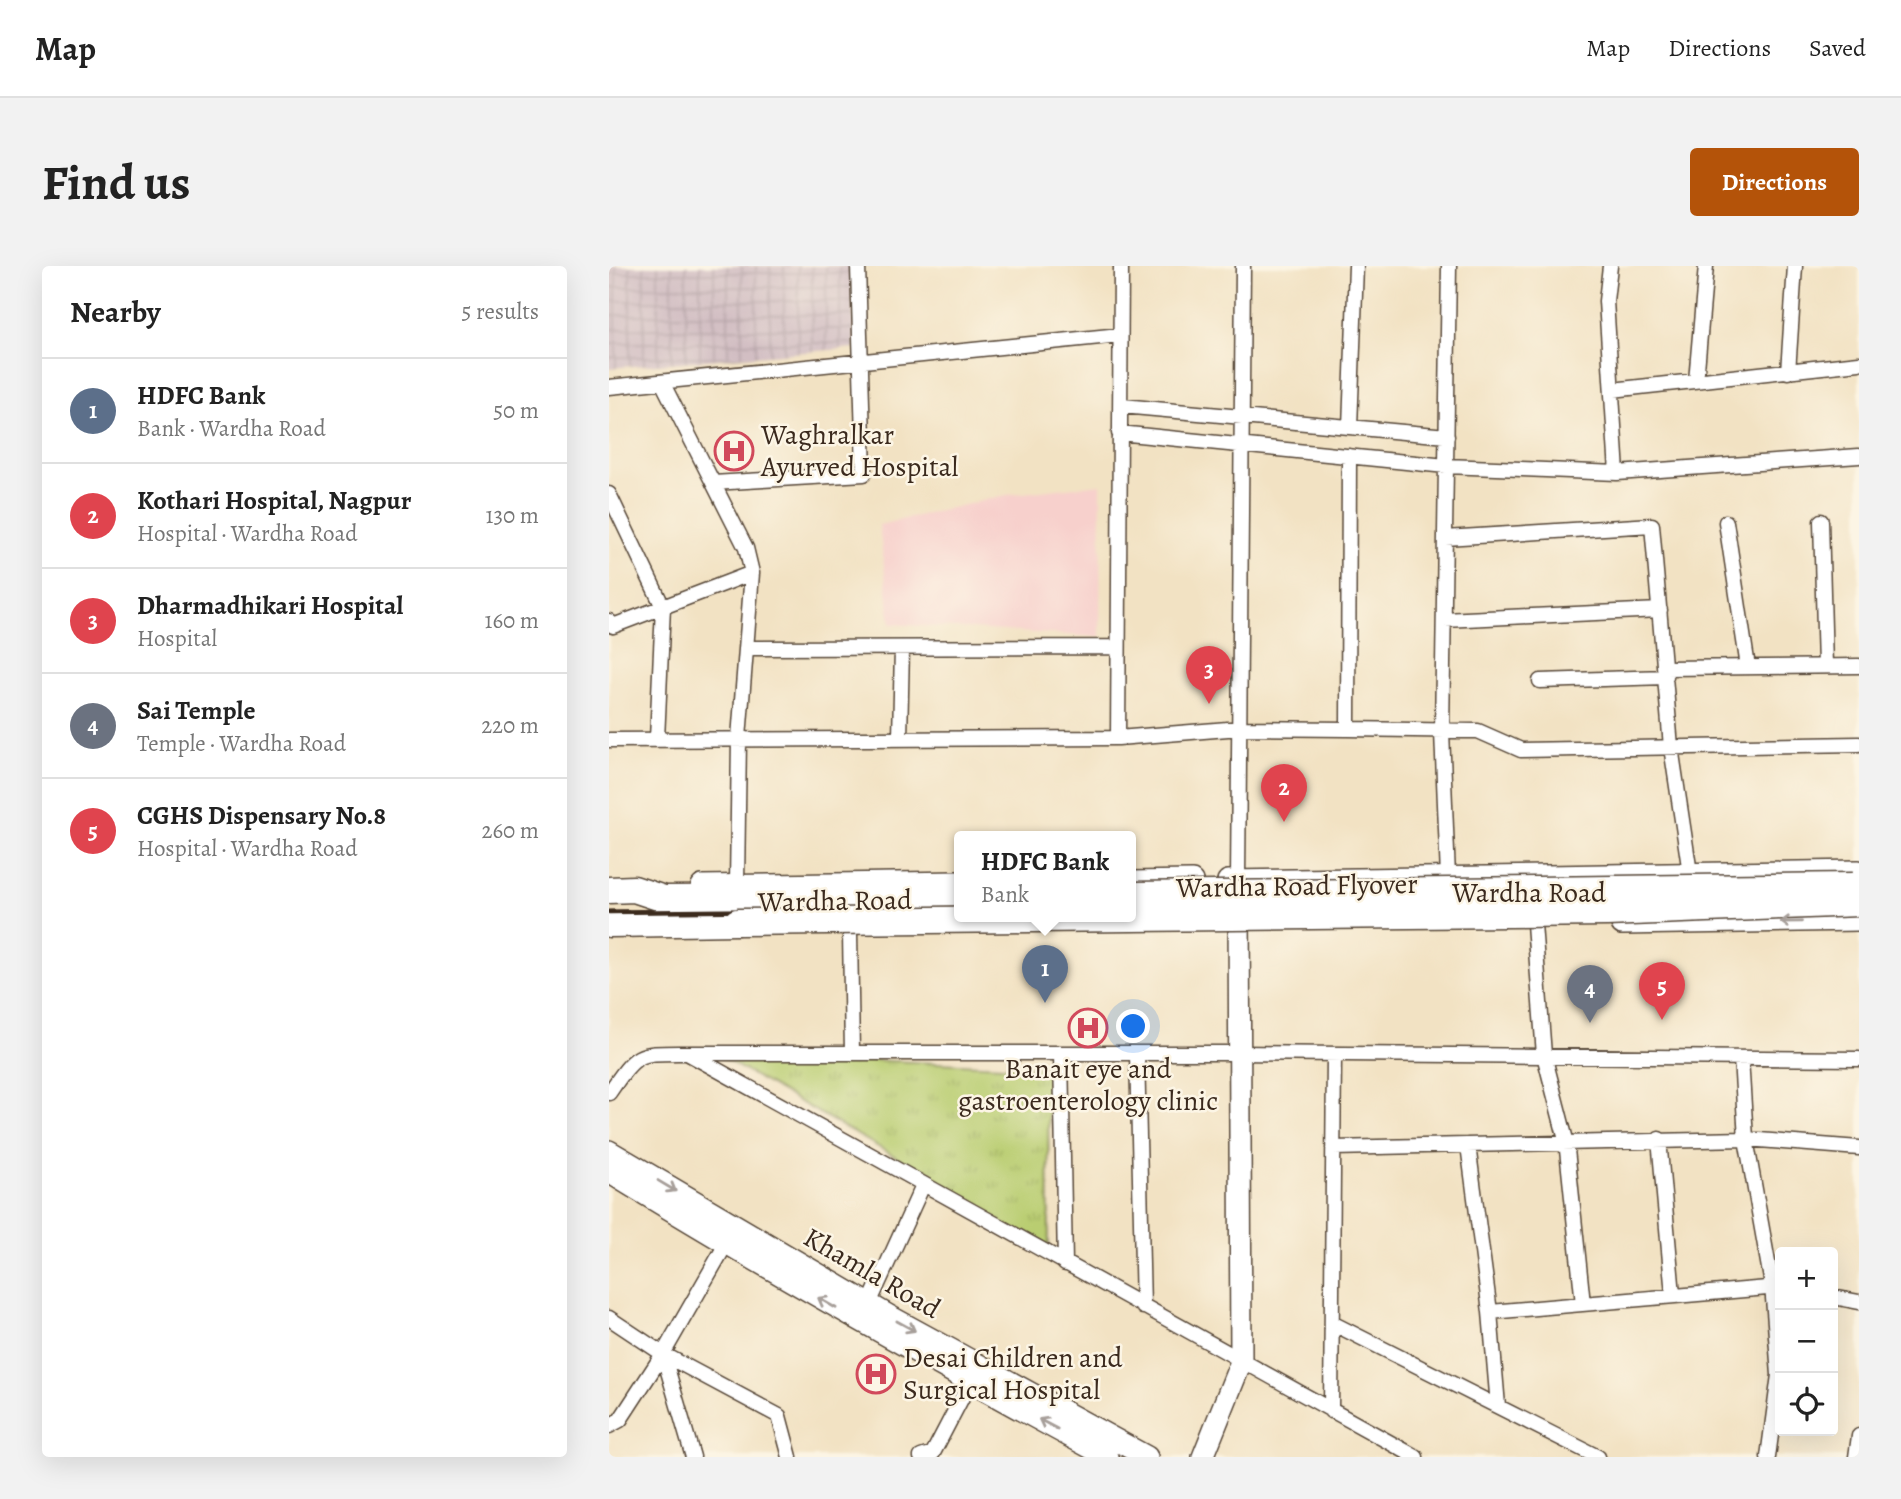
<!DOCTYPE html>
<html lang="en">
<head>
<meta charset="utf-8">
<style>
	body { margin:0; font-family:Alegreya,serif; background:#f2f2f2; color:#222 }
	.controls { position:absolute; right:21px; bottom:21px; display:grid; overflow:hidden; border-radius:7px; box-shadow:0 7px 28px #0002 }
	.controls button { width:63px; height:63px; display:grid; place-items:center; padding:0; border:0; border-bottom:2px solid #e0e0e0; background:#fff; color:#222; font:35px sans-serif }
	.you { position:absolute; left:525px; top:761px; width:24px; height:24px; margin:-18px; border:5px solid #fff; border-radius:50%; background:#1a73e8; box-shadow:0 0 0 10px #1a73e833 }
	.badge { display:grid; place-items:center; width:46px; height:46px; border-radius:50%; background:#b45309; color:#fff; font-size:23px; font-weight:700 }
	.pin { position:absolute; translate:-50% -58px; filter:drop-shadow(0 2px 4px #0008) }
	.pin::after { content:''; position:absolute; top:37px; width:24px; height:21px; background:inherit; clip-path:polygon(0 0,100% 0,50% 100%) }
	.popup { position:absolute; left:345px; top:565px; width:182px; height:91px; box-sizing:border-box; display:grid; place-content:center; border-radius:7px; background:#fff; filter:drop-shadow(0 2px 5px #0005); font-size:23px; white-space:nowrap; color:#767676 }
	.popup b { font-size:26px; color:#222 }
	.popup::after { content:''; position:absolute; left:50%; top:100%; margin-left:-14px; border:14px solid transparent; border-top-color:#fff }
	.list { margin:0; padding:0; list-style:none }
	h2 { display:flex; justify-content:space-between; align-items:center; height:91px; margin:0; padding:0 28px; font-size:30px }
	h2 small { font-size:23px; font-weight:400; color:#767676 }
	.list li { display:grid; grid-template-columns:46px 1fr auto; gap:21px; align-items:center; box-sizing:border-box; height:105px; padding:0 28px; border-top:2px solid #e0e0e0 }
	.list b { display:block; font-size:26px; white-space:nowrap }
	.list p { margin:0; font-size:23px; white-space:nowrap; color:#767676 }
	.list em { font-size:23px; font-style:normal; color:#767676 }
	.icon { flex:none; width:38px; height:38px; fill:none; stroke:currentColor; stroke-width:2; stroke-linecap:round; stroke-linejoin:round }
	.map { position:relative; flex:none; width:1250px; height:1191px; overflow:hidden; border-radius:7px }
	header { display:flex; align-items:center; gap:42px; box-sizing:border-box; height:98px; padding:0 35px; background:#fff; border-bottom:2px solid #e0e0e0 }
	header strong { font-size:33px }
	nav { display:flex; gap:38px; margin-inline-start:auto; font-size:24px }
	.intro { display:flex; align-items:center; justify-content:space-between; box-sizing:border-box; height:168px; padding:0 42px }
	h1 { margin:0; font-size:49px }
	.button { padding:18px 32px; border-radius:7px; background:#b45309; color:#fff; font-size:24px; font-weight:700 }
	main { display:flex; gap:42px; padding:0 42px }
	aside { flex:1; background:#fff; border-radius:7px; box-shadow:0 7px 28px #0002 }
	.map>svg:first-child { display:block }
	.built { fill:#f7d0cc }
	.industrial { fill:url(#industrial-grid) }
	.park { fill:url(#park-tufts); stroke:#7a7c48; stroke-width:2 }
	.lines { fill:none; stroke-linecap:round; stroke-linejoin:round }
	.street-casing { stroke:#564637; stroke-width:17 }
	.secondary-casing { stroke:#564637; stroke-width:24 }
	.highway-casing { stroke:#564637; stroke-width:29 }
	.street { stroke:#fff; stroke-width:14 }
	.secondary { stroke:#fff; stroke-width:21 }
	.highway { stroke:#fff; stroke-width:26 }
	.rail { stroke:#3b2a1e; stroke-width:4.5 }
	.highway-bridge-casing { stroke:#564637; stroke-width:29; stroke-linecap:butt }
	.highway-bridge { stroke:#fff; stroke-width:26 }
	.oneway { stroke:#a79f9a }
	.labels { text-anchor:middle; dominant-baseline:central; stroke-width:5; stroke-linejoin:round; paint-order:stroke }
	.poi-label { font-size:28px; fill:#3b2a1e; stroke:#fcf5e5; text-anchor:start }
	.street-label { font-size:28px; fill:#3b2a1e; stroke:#fcf5e5 }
</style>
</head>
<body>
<header>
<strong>Map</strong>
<nav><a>Map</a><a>Directions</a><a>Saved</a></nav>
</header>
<div class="intro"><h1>Find us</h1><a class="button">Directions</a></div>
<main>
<aside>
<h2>Nearby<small>5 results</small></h2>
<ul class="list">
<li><span class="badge" style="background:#5c6f8a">1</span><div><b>HDFC Bank</b><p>Bank · Wardha Road</p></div><em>50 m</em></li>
<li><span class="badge" style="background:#e0444e">2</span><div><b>Kothari Hospital, Nagpur</b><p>Hospital · Wardha Road</p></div><em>130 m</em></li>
<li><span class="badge" style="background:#e0444e">3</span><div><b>Dharmadhikari Hospital</b><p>Hospital</p></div><em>160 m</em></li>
<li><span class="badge" style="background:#6b7280">4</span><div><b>Sai Temple</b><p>Temple · Wardha Road</p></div><em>220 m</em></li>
<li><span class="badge" style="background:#e0444e">5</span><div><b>CGHS Dispensary No.8</b><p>Hospital · Wardha Road</p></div><em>260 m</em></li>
</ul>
</aside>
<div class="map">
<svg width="1250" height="1191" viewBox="0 0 1250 1191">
	<defs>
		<pattern id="industrial-grid" width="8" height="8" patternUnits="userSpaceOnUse" patternTransform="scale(1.75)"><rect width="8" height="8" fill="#d2bec3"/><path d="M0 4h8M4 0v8" fill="none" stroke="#b5a3a7"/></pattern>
		<pattern id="park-tufts" width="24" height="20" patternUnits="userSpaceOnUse" patternTransform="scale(1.75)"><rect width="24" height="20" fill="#b9cd71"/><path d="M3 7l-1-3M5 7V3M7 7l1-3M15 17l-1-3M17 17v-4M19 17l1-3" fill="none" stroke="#a0b061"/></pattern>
	</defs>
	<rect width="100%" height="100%" fill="#fcf5e5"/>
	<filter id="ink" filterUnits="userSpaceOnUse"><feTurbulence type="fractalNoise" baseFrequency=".0143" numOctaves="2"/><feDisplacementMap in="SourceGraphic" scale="14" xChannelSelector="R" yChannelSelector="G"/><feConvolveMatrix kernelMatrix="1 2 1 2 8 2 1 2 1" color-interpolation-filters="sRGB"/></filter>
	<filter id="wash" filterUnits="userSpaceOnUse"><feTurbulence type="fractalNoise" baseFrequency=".00686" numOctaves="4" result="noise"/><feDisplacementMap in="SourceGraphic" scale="28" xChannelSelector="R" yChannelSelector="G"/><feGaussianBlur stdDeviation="1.57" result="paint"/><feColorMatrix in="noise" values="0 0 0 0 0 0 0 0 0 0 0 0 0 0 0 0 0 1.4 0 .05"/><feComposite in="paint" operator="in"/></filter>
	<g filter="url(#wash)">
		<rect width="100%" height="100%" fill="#f2e2c3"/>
		<path class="built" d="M492,218L491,371L282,358L270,259L398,229Z"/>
		<path class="industrial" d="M0,0H242L246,82L0,102Z"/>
		<path class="park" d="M105,787L439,802L440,989L324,912Z"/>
	</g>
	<g filter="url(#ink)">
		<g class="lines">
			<defs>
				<path id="street" d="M1001,0L997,35L1008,207
					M1179,106L1186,0
					M1087,115L1097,0
					M53,116L137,282L143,307L130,472L128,619
					M0,121L511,69
					M1003,124L1250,97
					M513,140L838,170
					M741,161L747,0
					M510,167L837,200L1008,207L1250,190
					M104,217L255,208L249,0
					M0,228L54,341L48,473
					M1212,255L1216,400
					M1117,256L1139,401
					M836,272L1043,259L1062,481L1081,607
					M835,354L1051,344
					M0,355L4,360L143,307
					M137,382L509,381
					M1056,402L1250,400
					M931,415L1057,411
					M739,463L740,190
					M291,472L293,382
					M509,472L512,0
					M0,474L509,472L631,462L739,463L869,465L912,484L1250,478
					M839,611L833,466L840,0
					M629,615L634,0
					M925,658L935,789L957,874L974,1038
					M241,667L243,787
					M78,787H631L1250,793
					M452,787L456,998
					M528,787L534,1041
					M1132,792L1137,873L1163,1019L1170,1109L1159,1191
					M0,827C29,785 27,787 78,787L807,1191
					M1050,873L1064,1029
					M859,879L881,1046L889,1140
					M724,882L1137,873L1250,882
					M1224,1031L1250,1036
					M260,1038L314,919
					M881,1046L1170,1021
					M0,1052L54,1088L170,1150L181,1191
					M723,1057L989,1191
					M54,1088L84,1191
					M722,1145L725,788
					M0,1160L11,1154L54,1088L121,971
					M312,1191L324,1187L361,1116
					M1247,1191L1250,1170"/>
				<path id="secondary" d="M619,615L1250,605
					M522,616L583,615
					M93,620L350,616
					M1013,658L1250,654
					M0,885L282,1051L538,1191
					M0,906C163,1007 330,1100 499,1191
					M594,1191L632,1096L630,637"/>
				<path id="highway" d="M0,624L25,623L55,633L350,631
					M0,658L128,656"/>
			</defs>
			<use href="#street" class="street-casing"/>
			<use href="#secondary" class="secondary-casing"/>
			<use href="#highway" class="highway-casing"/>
			<use href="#street" class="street"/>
			<use href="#secondary" class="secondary"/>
			<use href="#highway" class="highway"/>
			<path class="rail" d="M522,641L937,636L1250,628
				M0,646L350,642"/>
			<defs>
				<path id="highway-bridge" d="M522,629L1244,620
					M128,656L998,647L1250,637"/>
			</defs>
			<use href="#highway-bridge" class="highway-bridge-casing"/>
			<use href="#highway-bridge" class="highway-bridge"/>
		</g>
		<defs><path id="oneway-shaft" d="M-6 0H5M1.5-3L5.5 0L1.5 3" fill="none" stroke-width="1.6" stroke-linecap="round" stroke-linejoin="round" transform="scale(1.75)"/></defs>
		<g class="oneway">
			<use href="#oneway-shaft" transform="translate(1182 656) rotate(179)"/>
			<use href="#oneway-shaft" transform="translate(58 920) rotate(31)"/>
			<use href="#oneway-shaft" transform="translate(218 1037) rotate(-150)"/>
			<use href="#oneway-shaft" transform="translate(297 1060) rotate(29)"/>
			<use href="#oneway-shaft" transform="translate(439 1158) rotate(-152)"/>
		</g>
	</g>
	<defs>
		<symbol id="hospital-ring" viewBox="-11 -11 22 22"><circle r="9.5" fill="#fcf5e5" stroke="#d1495b" stroke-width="1.5"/><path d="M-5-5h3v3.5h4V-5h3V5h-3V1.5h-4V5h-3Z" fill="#d1495b"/></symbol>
	</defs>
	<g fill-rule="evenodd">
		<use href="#hospital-ring" x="103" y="163" width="44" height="44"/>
		<use href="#hospital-ring" x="457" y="740" width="44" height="44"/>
		<use href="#hospital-ring" x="245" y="1086" width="44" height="44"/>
	</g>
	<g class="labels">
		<g class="poi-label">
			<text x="152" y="169">Waghralkar<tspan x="152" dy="32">Ayurved Hospital</tspan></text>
			<text x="479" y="803" text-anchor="middle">Banait eye and<tspan x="479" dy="32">gastroenterology clinic</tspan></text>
			<text x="294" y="1092">Desai Children and<tspan x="294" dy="32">Surgical Hospital</tspan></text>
		</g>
		<g class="street-label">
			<text transform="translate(688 620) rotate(-1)">Wardha Road Flyover</text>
			<text x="920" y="627">Wardha Road</text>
			<text transform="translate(226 635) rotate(-1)">Wardha Road</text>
			<text transform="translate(263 1007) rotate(30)">Khamla Road</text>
		</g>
	</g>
</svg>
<div class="controls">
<button>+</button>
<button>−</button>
<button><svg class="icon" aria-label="locate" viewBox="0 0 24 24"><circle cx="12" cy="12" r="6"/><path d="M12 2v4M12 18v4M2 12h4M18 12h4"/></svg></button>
</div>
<div class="you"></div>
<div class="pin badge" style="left:436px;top:737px;background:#5c6f8a">1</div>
<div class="popup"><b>HDFC Bank</b>Bank</div>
<div class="pin badge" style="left:675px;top:556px;background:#e0444e">2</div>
<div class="pin badge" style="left:600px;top:438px;background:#e0444e">3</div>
<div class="pin badge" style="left:981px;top:757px;background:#6b7280">4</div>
<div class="pin badge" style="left:1053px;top:754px;background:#e0444e">5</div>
</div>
</main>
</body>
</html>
